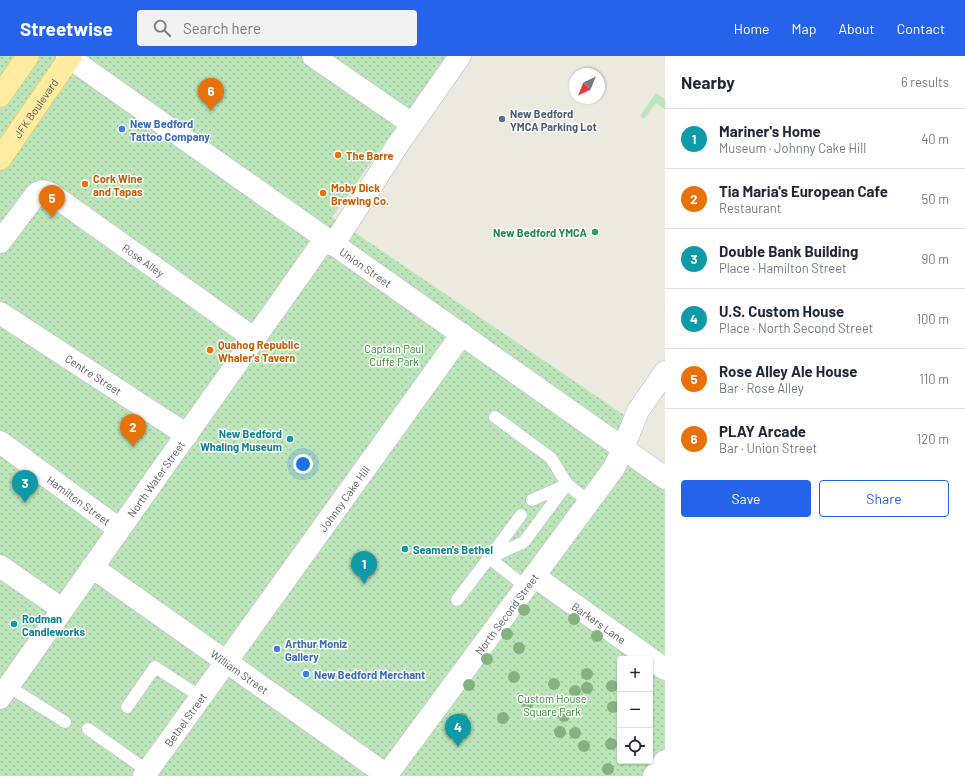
<!DOCTYPE html>
<html lang="en">
<head>
<meta charset="utf-8">
<style>
	body { margin:0; font-family:Barlow,sans-serif; background:#f2f2f3; color:#1f2937 }
	.controls { position:absolute; right:12px; bottom:12px; display:grid; overflow:hidden; border-radius:4px; box-shadow:0 1px 3px #0004 }
	.controls button { width:36px; height:36px; display:grid; place-items:center; padding:0; border:0; border-bottom:1px solid #e0e1e3; background:#fff; color:#1f2937; font:20px sans-serif }
	.compass { position:absolute; left:569px; top:12px; width:36px; height:36px; border-radius:50%; background:#fff; box-shadow:0 1px 3px #0004; rotate:223deg }
	.you { position:absolute; left:303px; top:408px; width:14px; height:14px; margin:-10px; border:3px solid #fff; border-radius:50%; background:#1a73e8; box-shadow:0 0 0 6px #1a73e833 }
	.badge { display:grid; place-items:center; width:26px; height:26px; border-radius:50%; background:#2563eb; color:#fff; font-size:13px; font-weight:700 }
	.pin { position:absolute; translate:-50% -33px; filter:drop-shadow(0 1px 2px #0008) }
	.pin::after { content:''; position:absolute; top:21px; width:14px; height:12px; background:inherit; clip-path:polygon(0 0,100% 0,50% 100%) }
	.list { margin:0; padding:0; list-style:none }
	h2 { display:flex; justify-content:space-between; align-items:center; height:52px; margin:0; padding:0 16px; font-size:17px }
	h2 small { font-size:13px; font-weight:400; color:#747a83 }
	.list li { display:grid; grid-template-columns:26px 1fr auto; gap:12px; align-items:center; box-sizing:border-box; height:60px; padding:0 16px; border-top:1px solid #e0e1e3 }
	.list b { display:block; font-size:15px; white-space:nowrap }
	.list p { margin:0; font-size:13px; white-space:nowrap; color:#747a83 }
	.list em { font-size:13px; font-style:normal; color:#747a83 }
	.actions { display:flex; gap:8px; padding:12px 16px }
	.actions a { flex:1; padding:9px 0; border:1px solid #2563eb; border-radius:4px; text-align:center; font-size:14px; color:#2563eb }
	.actions .main { background:#2563eb; color:#fff }
	.icon { flex:none; width:22px; height:22px; fill:none; stroke:currentColor; stroke-width:2; stroke-linecap:round; stroke-linejoin:round }
	.map { position:relative; flex:none; width:665px; height:720px; overflow:hidden }
	header { display:flex; align-items:center; gap:24px; box-sizing:border-box; height:56px; padding:0 20px; background:#2563eb; color:#fff }
	header strong { font-size:19px }
	nav { display:flex; gap:22px; margin-inline-start:auto; font-size:14px }
	.search { width:280px; height:36px; background:#f2f2f3; display:flex; align-items:center; gap:10px; box-sizing:border-box; padding:0 14px; border-radius:4px; color:#747a83; font-size:15px }
	main { display:flex }
	aside { flex:1; background:#fff }
	.map>svg:first-child { display:block }
	.grass { fill:#bce6ba }
	.park { fill:url(#park-dots); fill-rule:evenodd }
	.lines { fill:none; stroke-linecap:round; stroke-linejoin:round }
	.service-casing { stroke:#b5b8bd; stroke-width:13 }
	.minor-casing { stroke:#b5b8bd; stroke-width:23 }
	.tertiary-casing { stroke:#b5b8bd; stroke-width:23 }
	.secondary-casing { stroke:#b3b7bd; stroke-width:23 }
	.primary-casing { stroke:#f7c14e; stroke-width:23 }
	.service { stroke:#fff; stroke-width:12 }
	.minor { stroke:#fff; stroke-width:22 }
	.tertiary { stroke:#fff; stroke-width:22 }
	.secondary { stroke:#fff; stroke-width:22 }
	.primary { stroke:#ffeca1; stroke-width:22 }
	.tree { fill:#85b380 }
	.service-dot { fill:#5c6f8a; stroke:#fff; stroke-width:1.5 }
	.shop-dot { fill:#3f7fe0; stroke:#fff; stroke-width:1.5 }
	.food-dot { fill:#e8710a; stroke:#fff; stroke-width:1.5 }
	.leisure-dot { fill:#2e9e5b; stroke:#fff; stroke-width:1.5 }
	.culture-dot { fill:#0f9aa8; stroke:#fff; stroke-width:1.5 }
	.labels { text-anchor:middle; dominant-baseline:central; stroke-width:3; stroke-linejoin:round; paint-order:stroke }
	.street-label { font-size:11px; fill:#585d61; stroke:#fff }
	.service-label { font-size:11px; font-weight:bold; fill:#4e5e75; stroke:#fff; text-anchor:start }
	.shop-label { font-size:11px; font-weight:bold; fill:#366cbe; stroke:#fff; text-anchor:start }
	.food-label { font-size:11px; font-weight:bold; fill:#c56008; stroke:#fff; text-anchor:start }
	.leisure-label { font-size:11px; font-weight:bold; fill:#27864d; stroke:#fff; text-anchor:end }
	.park-label { font-size:11px; fill:#318732; stroke:#fff }
	.culture-label { font-size:11px; font-weight:bold; fill:#0d838f; stroke:#fff; text-anchor:start }
</style>
</head>
<body>
<header>
<strong>Streetwise</strong>
<div class="search"><svg class="icon" aria-label="search" viewBox="0 0 24 24"><circle cx="10" cy="10" r="6"/><path d="M15 15l6 6"/></svg>Search here</div>
<nav><a>Home</a><a>Map</a><a>About</a><a>Contact</a></nav>
</header>
<main>
<div class="map">
<svg width="665" height="720" viewBox="0 0 665 720">
	<defs>
		<pattern id="park-dots" width="8" height="8" patternUnits="userSpaceOnUse"><rect width="8" height="8" fill="#bce6ba"/><path d="M2 2h.1M6 6h.1" fill="none" stroke="#9cbe9b" stroke-width="1.8" stroke-linecap="round"/></pattern>
	</defs>
	<rect width="100%" height="100%" fill="#ece9df"/>
	<path class="grass" d="M656,37L665,43V53L656,47L644,63L640,60Z"/>
	<path class="park" d="M0,0H447L332,161L633,365L623,392L665,422V705L654,720H0ZM620,603H650V705H620Z"/>
	<g class="lines">
		<defs>
			<path id="service" d="M495,361L551,402L567,428L589,446
				M532,444L566,429
				M521,459L489,502L526,531
				M457,544L489,502L524,486L567,428
				M8,630L65,666
				M127,651L155,611L201,641
				M88,673L148,715"/>
			<g id="minor">
				<path d="M313,0L412,68"/>
				<path id="s1" d="M0,186L37,137L43,135L50,137L255,283"/>
				<path id="s2" d="M0,257L187,379"/>
				<path id="s3" d="M0,386L119,473"/>
				<path d="M0,510L62,553"/>
				<path id="s4" d="M534,520L665,613"/>
				<path id="s5" d="M144,720L462,278"/>
				<path id="s6" d="M386,720L614,412L623,392"/>
			</g>
			<g id="tertiary">
				<path id="s7" d="M92,511L388,720"/>
				<path id="s8" d="M0,642L325,183"/>
				<path d="M654,720L665,705"/>
			</g>
			<g id="secondary">
				<path id="s9" d="M67,0L665,422"/>
				<path d="M333,189L399,87L460,0"/>
				<path d="M623,392L638,355L665,316"/>
			</g>
			<g id="primary">
				<path d="M0,40L28,0"/>
				<path id="s10" d="M0,103L71,0"/>
			</g>
		</defs>
		<use href="#service" class="service-casing"/>
		<use href="#minor" class="minor-casing"/>
		<use href="#tertiary" class="tertiary-casing"/>
		<use href="#secondary" class="secondary-casing"/>
		<use href="#primary" class="primary-casing"/>
		<use href="#service" class="service"/>
		<use href="#minor" class="minor"/>
		<use href="#tertiary" class="tertiary"/>
		<use href="#secondary" class="secondary"/>
		<use href="#primary" class="primary"/>
	</g>
	<g class="tree">
		<circle cx="524" cy="554" r="6"/>
		<circle cx="574" cy="563" r="6"/>
		<circle cx="507" cy="578" r="6"/>
		<circle cx="597" cy="580" r="6"/>
		<circle cx="519" cy="592" r="6"/>
		<circle cx="487" cy="603" r="6"/>
		<circle cx="587" cy="618" r="6"/>
		<circle cx="514" cy="621" r="6"/>
		<circle cx="554" cy="628" r="6"/>
		<circle cx="469" cy="629" r="6"/>
		<circle cx="612" cy="630" r="6"/>
		<circle cx="587" cy="632" r="6"/>
		<circle cx="575" cy="635" r="6"/>
		<circle cx="528" cy="647" r="6"/>
		<circle cx="613" cy="651" r="6"/>
		<circle cx="564" cy="660" r="6"/>
		<circle cx="503" cy="662" r="6"/>
		<circle cx="462" cy="663" r="6"/>
		<circle cx="560" cy="676" r="6"/>
		<circle cx="575" cy="677" r="6"/>
		<circle cx="611" cy="688" r="6"/>
		<circle cx="584" cy="690" r="6"/>
		<circle cx="608" cy="713" r="6"/>
	</g>
	<circle class="service-dot" cx="502" cy="63" r="4"/>
	<g class="shop-dot">
		<circle cx="122" cy="73" r="4"/>
		<circle cx="277" cy="593" r="4"/>
		<circle cx="306" cy="618" r="4"/>
	</g>
	<g class="food-dot">
		<circle cx="338" cy="99" r="4"/>
		<circle cx="85" cy="128" r="4"/>
		<circle cx="323" cy="137" r="4"/>
		<circle cx="210" cy="294" r="4"/>
	</g>
	<circle class="leisure-dot" cx="595" cy="176" r="4"/>
	<g class="culture-dot">
		<circle cx="290" cy="383" r="4"/>
		<circle cx="405" cy="493" r="4"/>
		<circle cx="14" cy="568" r="4"/>
	</g>
	<g class="labels">
		<g class="street-label">
			<text stroke="none"><textPath href="#s10" startOffset="62">JFK Boulevard</textPath></text>
			<text stroke="none"><textPath href="#s1" startOffset="190">Rose Alley</textPath></text>
			<text stroke="none"><textPath href="#s9" startOffset="366">Union Street</textPath></text>
			<text stroke="none"><textPath href="#s2" startOffset="112">Centre Street</textPath></text>
			<text stroke="none"><textPath href="#s8" startOffset="269">North Water Street</textPath></text>
			<text stroke="none"><textPath href="#s5" startOffset="342">Johnny Cake Hill</textPath></text>
			<text stroke="none"><textPath href="#s3" startOffset="98">Hamilton Street</textPath></text>
			<text stroke="none"><textPath href="#s6" startOffset="202">North Second Street</textPath></text>
			<text stroke="none"><textPath href="#s4" startOffset="80">Barkers Lane</textPath></text>
			<text stroke="none"><textPath href="#s7" startOffset="181">William Street</textPath></text>
			<text stroke="none"><textPath href="#s5" startOffset="70">Bethel Street</textPath></text>
		</g>
		<g class="service-label">
			<text x="510" y="57">New Bedford<tspan x="510" dy="13">YMCA Parking Lot</tspan></text>
		</g>
		<g class="shop-label">
			<text x="130" y="67">New Bedford<tspan x="130" dy="13">Tattoo Company</tspan></text>
			<text x="285" y="587">Arthur Moniz<tspan x="285" dy="13">Gallery</tspan></text>
			<text x="314" y="618">New Bedford Merchant</text>
		</g>
		<g class="food-label">
			<text x="346" y="99">The Barre</text>
			<text x="93" y="122">Cork Wine<tspan x="93" dy="13">and Tapas</tspan></text>
			<text x="331" y="131">Moby Dick<tspan x="331" dy="13">Brewing Co.</tspan></text>
			<text x="218" y="288">Quahog Republic<tspan x="218" dy="13">Whaler's Tavern</tspan></text>
		</g>
		<g class="leisure-label">
			<text x="587" y="176">New Bedford YMCA</text>
		</g>
		<g class="park-label">
			<text x="394" y="292">Captain Paul<tspan x="394" dy="13">Cuffe Park</tspan></text>
			<text x="552" y="642">Custom House<tspan x="552" dy="13">Square Park</tspan></text>
		</g>
		<g class="culture-label">
			<text x="282" y="377" text-anchor="end">New Bedford<tspan x="282" dy="13">Whaling Museum</tspan></text>
			<text x="413" y="493">Seamen's Bethel</text>
			<text x="22" y="562">Rodman<tspan x="22" dy="13">Candleworks</tspan></text>
		</g>
	</g>
</svg>
<div class="controls">
<button>+</button>
<button>−</button>
<button><svg class="icon" aria-label="locate" viewBox="0 0 24 24"><circle cx="12" cy="12" r="6"/><path d="M12 2v4M12 18v4M2 12h4M18 12h4"/></svg></button>
</div>
<svg class="compass" viewBox="-18 -18 36 36"><path d="M0-13l5 13h-10z" fill="#e53935"/><path d="M0 13l5-13h-10z" fill="#747a83"/></svg>
<div class="you"></div>
<div class="pin badge" style="left:364px;top:528px;background:#0f9aa8">1</div>
<div class="pin badge" style="left:133px;top:391px;background:#e8710a">2</div>
<div class="pin badge" style="left:25px;top:447px;background:#0f9aa8">3</div>
<div class="pin badge" style="left:458px;top:691px;background:#0f9aa8">4</div>
<div class="pin badge" style="left:52px;top:162px;background:#e8710a">5</div>
<div class="pin badge" style="left:211px;top:55px;background:#e8710a">6</div>
</div>
<aside>
<h2>Nearby<small>6 results</small></h2>
<ul class="list">
<li><span class="badge" style="background:#0f9aa8">1</span><div><b>Mariner's Home</b><p>Museum · Johnny Cake Hill</p></div><em>40 m</em></li>
<li><span class="badge" style="background:#e8710a">2</span><div><b>Tia Maria's European Cafe</b><p>Restaurant</p></div><em>50 m</em></li>
<li><span class="badge" style="background:#0f9aa8">3</span><div><b>Double Bank Building</b><p>Place · Hamilton Street</p></div><em>90 m</em></li>
<li><span class="badge" style="background:#0f9aa8">4</span><div><b>U.S. Custom House</b><p>Place · North Second Street</p></div><em>100 m</em></li>
<li><span class="badge" style="background:#e8710a">5</span><div><b>Rose Alley Ale House</b><p>Bar · Rose Alley</p></div><em>110 m</em></li>
<li><span class="badge" style="background:#e8710a">6</span><div><b>PLAY Arcade</b><p>Bar · Union Street</p></div><em>120 m</em></li>
</ul>
<div class="actions"><a class="main">Save</a><a>Share</a></div>
</aside>
</main>
</body>
</html>
